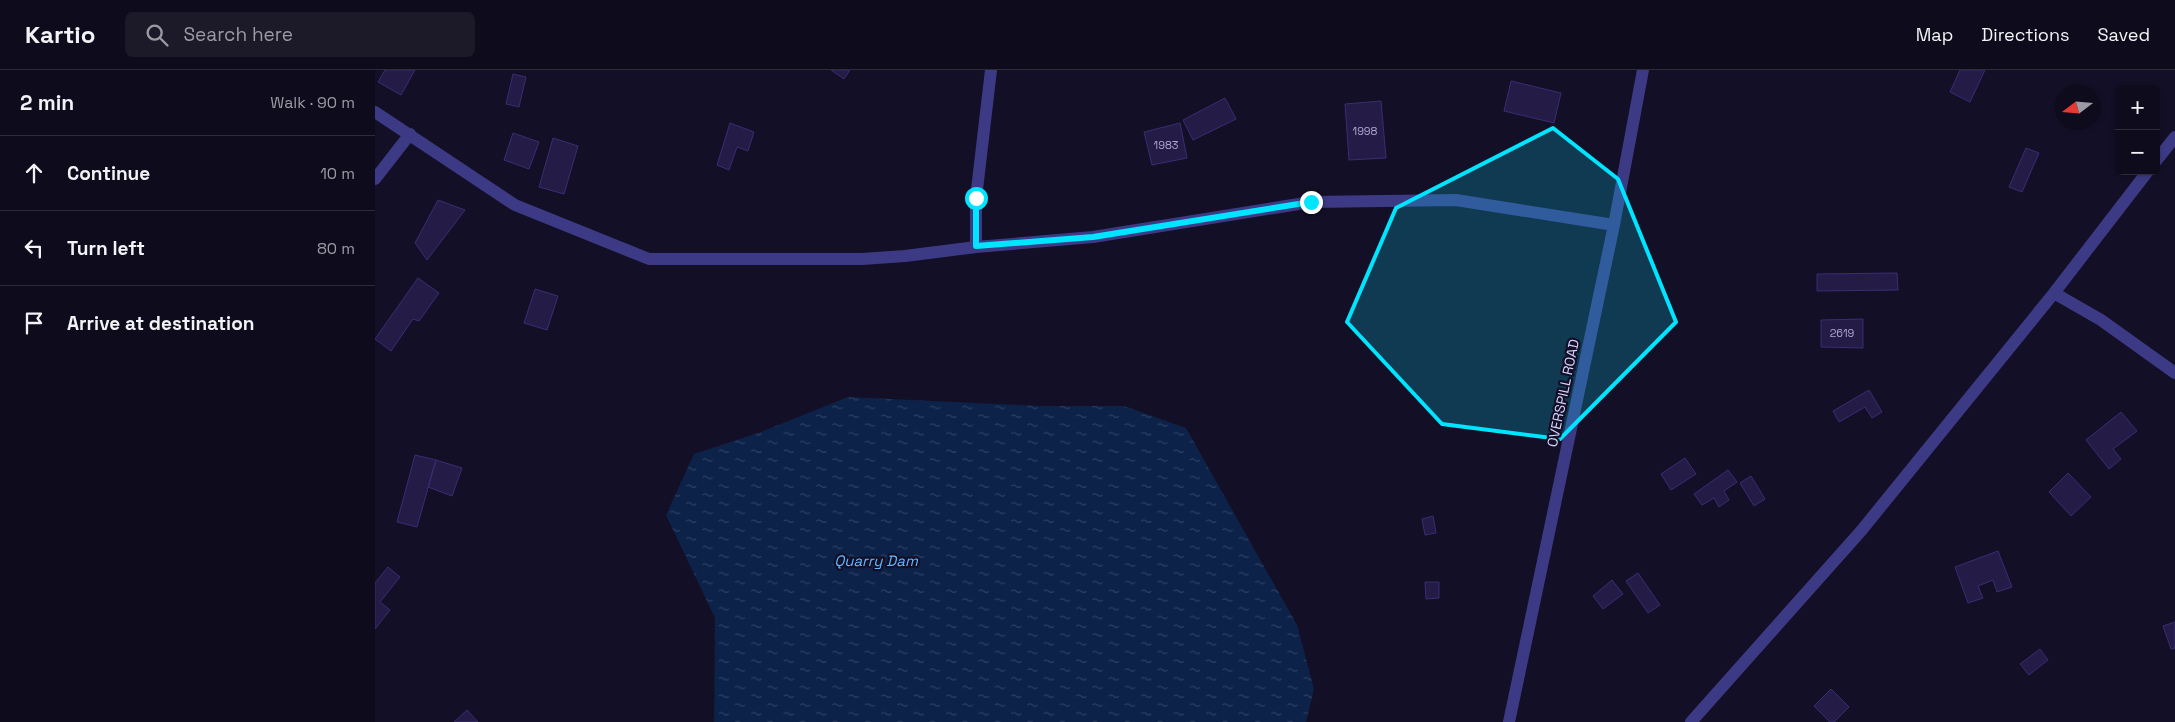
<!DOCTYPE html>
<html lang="en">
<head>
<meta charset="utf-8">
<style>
	body { margin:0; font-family:"Space Grotesk",sans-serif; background:#1c1929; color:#f1f3f6 }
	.controls { position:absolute; right:15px; top:15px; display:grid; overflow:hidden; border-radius:8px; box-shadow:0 1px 4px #0004 }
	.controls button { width:45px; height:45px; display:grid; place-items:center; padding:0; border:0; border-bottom:1px solid #2e2b3b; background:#0e0b1c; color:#f1f3f6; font:25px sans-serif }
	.compass { position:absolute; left:1680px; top:15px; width:45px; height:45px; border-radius:50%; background:#0e0b1c; box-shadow:0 1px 4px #0004; rotate:254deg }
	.stop { position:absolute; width:15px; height:15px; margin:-11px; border:4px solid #00e5ff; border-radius:50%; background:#fff }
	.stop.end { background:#00e5ff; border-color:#fff; box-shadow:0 1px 5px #0008 }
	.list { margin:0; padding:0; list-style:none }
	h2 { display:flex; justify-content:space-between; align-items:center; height:65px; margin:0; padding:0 20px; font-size:21px }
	h2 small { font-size:16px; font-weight:400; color:#9b9ba3 }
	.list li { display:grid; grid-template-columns:32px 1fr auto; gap:15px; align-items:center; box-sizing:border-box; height:75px; padding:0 20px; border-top:1px solid #2e2b3b }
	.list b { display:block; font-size:19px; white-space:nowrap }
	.list em { font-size:16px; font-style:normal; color:#9b9ba3 }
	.icon { flex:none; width:28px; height:28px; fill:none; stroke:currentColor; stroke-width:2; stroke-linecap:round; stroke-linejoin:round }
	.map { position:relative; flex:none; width:1800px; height:652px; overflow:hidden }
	header { display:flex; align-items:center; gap:30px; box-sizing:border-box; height:70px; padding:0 25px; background:#0e0b1c; border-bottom:1px solid #2e2b3b }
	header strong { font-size:24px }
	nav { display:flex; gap:28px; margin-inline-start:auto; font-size:18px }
	.search { width:350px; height:45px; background:#1c1929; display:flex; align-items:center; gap:12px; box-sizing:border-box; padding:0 18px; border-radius:8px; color:#9b9ba3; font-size:19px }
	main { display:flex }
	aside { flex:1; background:#0e0b1c }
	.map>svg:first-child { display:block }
	.water { fill:url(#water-ripples) }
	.building { fill:#241b47; stroke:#3b2d73 }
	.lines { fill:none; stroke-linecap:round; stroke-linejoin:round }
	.minor { stroke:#3d3a85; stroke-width:12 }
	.route { stroke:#00e5ff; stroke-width:6 }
	.marked { fill:#00e5ff; fill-opacity:0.2; stroke:#00e5ff; stroke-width:4; stroke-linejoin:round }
	.labels { text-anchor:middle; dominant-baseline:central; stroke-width:4.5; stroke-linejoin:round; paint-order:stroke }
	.number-label { font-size:11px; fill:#aca6d1 }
	.street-label { font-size:14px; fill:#d9d4ff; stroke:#130f26 }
	.water-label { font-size:15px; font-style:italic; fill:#62b6ff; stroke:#130f26 }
</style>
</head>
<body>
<header>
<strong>Kartio</strong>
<div class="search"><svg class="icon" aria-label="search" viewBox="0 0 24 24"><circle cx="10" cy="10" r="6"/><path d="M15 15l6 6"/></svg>Search here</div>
<nav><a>Map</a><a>Directions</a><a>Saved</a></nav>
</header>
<main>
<aside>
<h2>2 min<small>Walk · 90 m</small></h2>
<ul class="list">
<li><svg class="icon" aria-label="ahead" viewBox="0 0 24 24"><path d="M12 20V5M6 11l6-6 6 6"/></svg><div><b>Continue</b></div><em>10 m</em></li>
<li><svg class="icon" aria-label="left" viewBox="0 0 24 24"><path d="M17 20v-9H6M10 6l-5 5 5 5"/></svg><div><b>Turn left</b></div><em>80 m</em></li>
<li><svg class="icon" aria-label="arrive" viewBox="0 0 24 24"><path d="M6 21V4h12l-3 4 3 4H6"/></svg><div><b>Arrive at destination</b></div></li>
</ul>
</aside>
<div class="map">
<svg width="1800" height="652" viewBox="0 0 1800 652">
	<defs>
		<pattern id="water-ripples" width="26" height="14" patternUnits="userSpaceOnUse" patternTransform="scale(1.25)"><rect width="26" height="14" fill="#0c2248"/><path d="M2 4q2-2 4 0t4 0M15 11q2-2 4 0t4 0" fill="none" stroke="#2f4163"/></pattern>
	</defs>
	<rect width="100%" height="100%" fill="#130f26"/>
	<path class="water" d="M473,327L667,336H749L811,358L922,555L939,619L931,652H339L340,548L291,445L319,384L386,362Z"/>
	<path class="building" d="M10,0H40L26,25L3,12Z
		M456,0H475L469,9Z
		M1585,0H1610L1595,32L1575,22Z
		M138,4L151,7L144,37L131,34Z
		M1136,11L1186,23L1179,53L1129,41Z
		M850,28L861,49L818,70L808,50Z
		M1006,31L1011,88L974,90L970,34Z
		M355,53L379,62L373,81L362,77L354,100L342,95Z
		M805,53L812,88L777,95L769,62Z
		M138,63L164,72L154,99L129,90Z
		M178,68L203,76L189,124L164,117Z
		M1651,78L1664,83L1647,122L1634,117Z
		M63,130L90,140L52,190L40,173Z
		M1522,203L1523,220L1442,221V204Z
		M43,208L64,223L44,251L38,249L16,281L0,269Z
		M160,219L183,226L172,260L149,253Z
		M1488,249V278L1446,277V250Z
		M1494,320L1507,342L1497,348L1490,337L1464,352L1458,341Z
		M1746,342L1762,361L1738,379L1746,389L1734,399L1711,370Z
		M40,385L61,390L42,457L22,452Z
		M1310,388L1321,404L1296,420L1286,404Z
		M61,390L87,398L77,426L53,417Z
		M1353,400L1362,412L1349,421L1354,430L1344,437L1339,428L1327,435L1319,424Z
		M1693,403L1716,427L1696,446L1674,422Z
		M1376,406L1390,429L1379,436L1365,413Z
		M1058,446L1061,463L1050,465L1047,449Z
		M1623,481L1637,517L1622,522L1618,510L1603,516L1608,528L1593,533L1580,497Z
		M13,497L25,507L5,532L15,540L0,559V513Z
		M1263,503L1285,535L1273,543L1251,511Z
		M1237,510L1248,524L1228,539L1218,526Z
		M1050,512H1064V528L1051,529Z
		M1800,552V578L1796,579L1788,556Z
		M1665,579L1673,590L1654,605L1645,594Z
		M1456,619L1474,637L1459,652H1455L1439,636Z
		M92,640L103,652H79Z"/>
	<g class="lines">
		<path class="minor" d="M0,42L140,135L274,189H487L530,186L601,177L718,167L936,132L1081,130L1239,155
			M1781,91L1800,67
			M0,109L35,64
			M601,177V128L616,0
			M1679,223L1726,250L1800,303
			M1134,652L1239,155L1268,0
			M1316,652L1486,461L1679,223L1773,101"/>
	</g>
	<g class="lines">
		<path class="route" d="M601,128V176L718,167L936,132"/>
	</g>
	<path class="marked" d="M1178,58L1243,109L1301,252L1185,369L1067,354L972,252L1021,138Z"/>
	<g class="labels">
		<g class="number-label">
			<text x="990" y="61">1998</text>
			<text x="791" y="75">1983</text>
			<text x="1467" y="263">2619</text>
		</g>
		<g class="street-label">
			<text transform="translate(1188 323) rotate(-78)">OVERSPILL ROAD</text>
		</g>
		<g class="water-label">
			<text x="501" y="490">Quarry Dam</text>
		</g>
	</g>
</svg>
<div class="controls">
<button>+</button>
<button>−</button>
</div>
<svg class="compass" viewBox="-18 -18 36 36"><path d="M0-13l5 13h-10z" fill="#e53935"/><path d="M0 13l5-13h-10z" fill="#9b9ba3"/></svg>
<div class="stop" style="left:601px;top:128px"></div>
<div class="stop end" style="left:936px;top:132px"></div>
</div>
</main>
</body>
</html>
